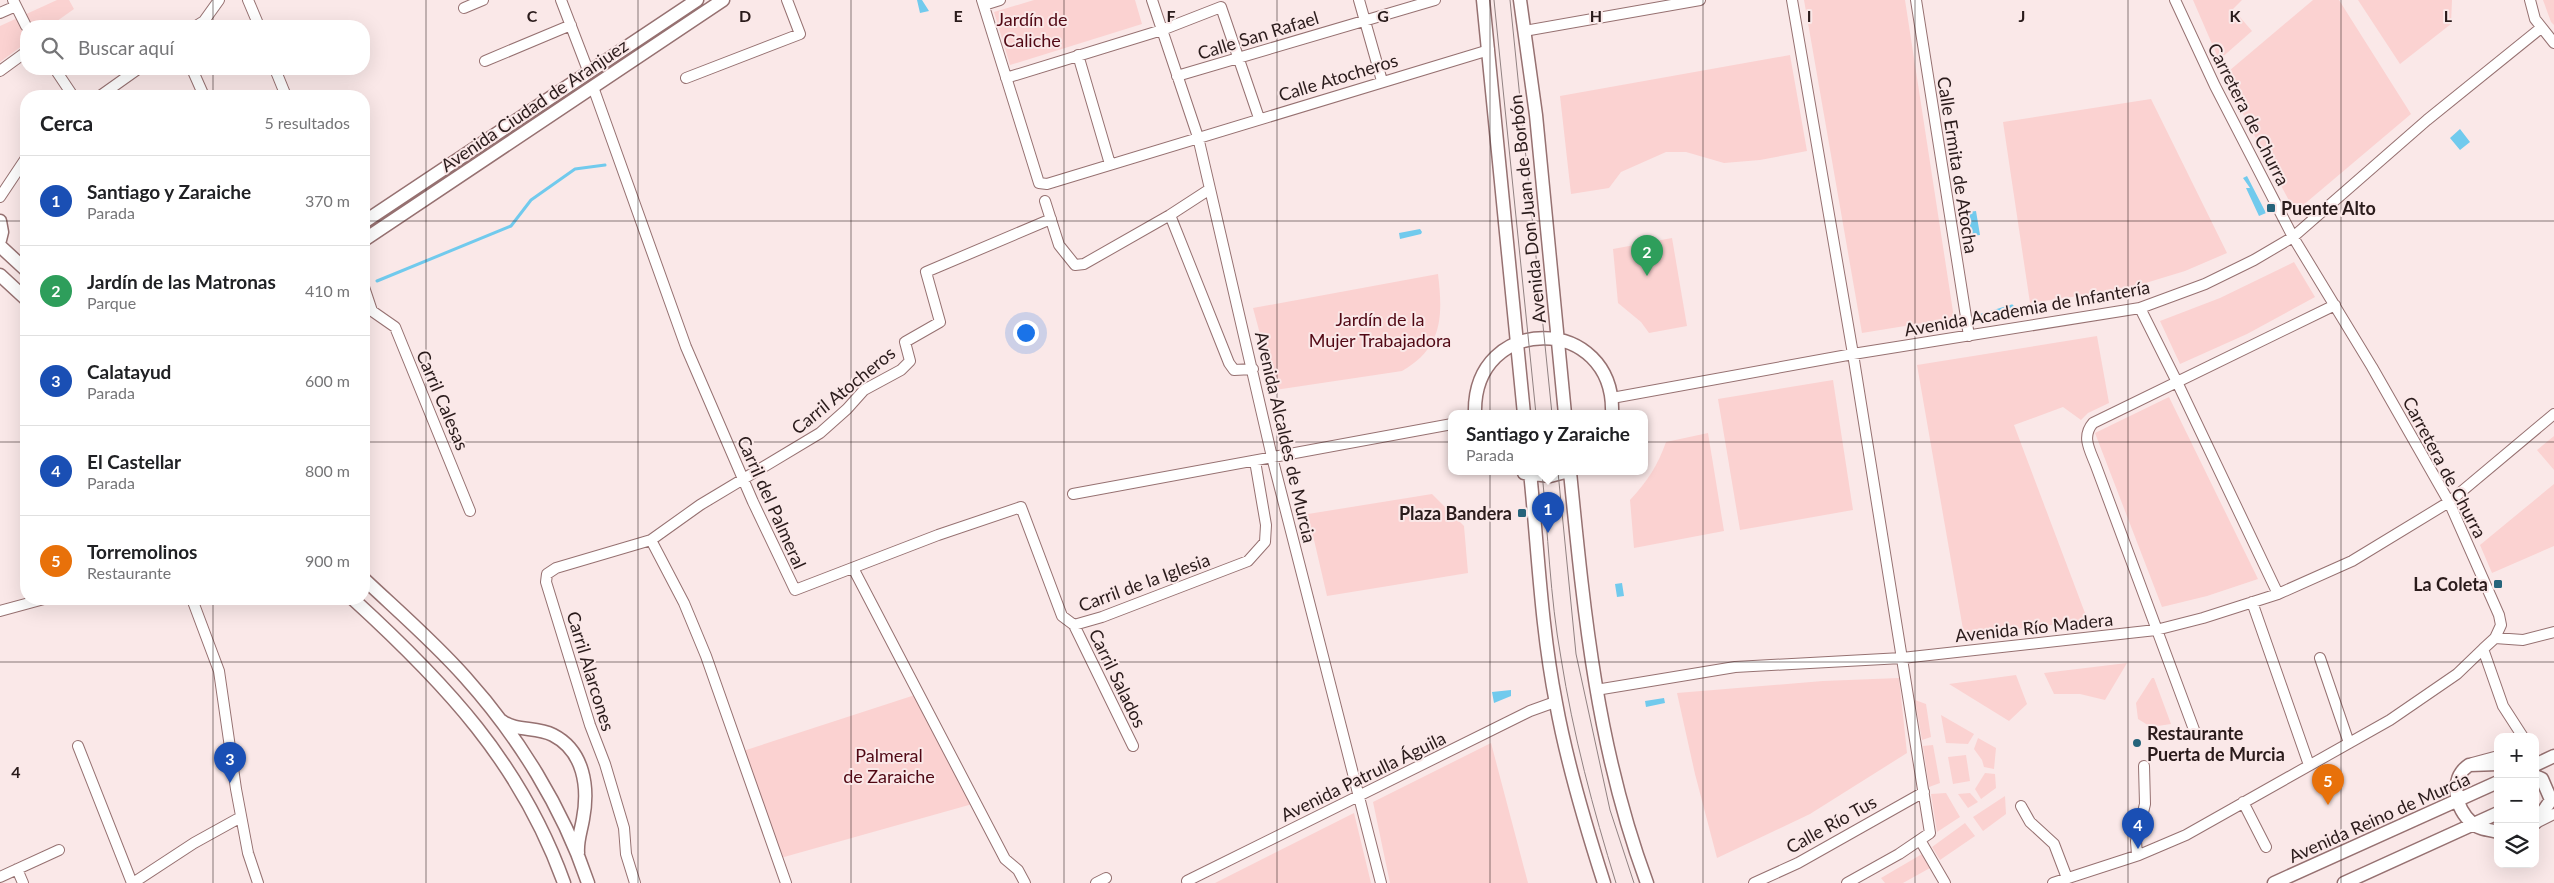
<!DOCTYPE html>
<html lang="es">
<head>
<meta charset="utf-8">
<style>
	body { margin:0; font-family:Lato,sans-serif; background:#f2f2f2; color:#202124 }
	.controls { position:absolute; right:15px; bottom:15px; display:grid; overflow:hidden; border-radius:10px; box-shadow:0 5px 20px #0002 }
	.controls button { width:45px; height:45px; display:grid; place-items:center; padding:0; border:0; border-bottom:1px solid #e0e0e0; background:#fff; color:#202124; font:25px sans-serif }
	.you { position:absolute; left:1025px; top:332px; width:18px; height:18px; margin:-12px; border:4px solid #fff; border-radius:50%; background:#1a73e8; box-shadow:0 0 0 8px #1a73e833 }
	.badge { display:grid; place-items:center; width:32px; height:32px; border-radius:50%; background:#d93025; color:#fff; font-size:16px; font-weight:700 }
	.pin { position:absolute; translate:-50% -41px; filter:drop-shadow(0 1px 2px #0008) }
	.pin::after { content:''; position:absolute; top:26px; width:18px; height:15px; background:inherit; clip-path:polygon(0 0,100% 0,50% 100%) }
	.popup { position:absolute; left:1448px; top:410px; width:200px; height:65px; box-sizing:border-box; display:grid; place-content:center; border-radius:10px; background:#fff; filter:drop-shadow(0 1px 4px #0005); font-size:16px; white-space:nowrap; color:#757577 }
	.popup b { font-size:19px; color:#202124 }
	.popup::after { content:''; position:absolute; left:50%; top:100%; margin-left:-10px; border:10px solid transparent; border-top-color:#fff }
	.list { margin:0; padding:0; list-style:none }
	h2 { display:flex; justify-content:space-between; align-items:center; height:65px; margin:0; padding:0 20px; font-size:21px }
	h2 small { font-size:16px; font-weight:400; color:#757577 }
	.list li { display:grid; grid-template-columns:32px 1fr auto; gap:15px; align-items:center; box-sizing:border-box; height:90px; padding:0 20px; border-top:1px solid #e0e0e0 }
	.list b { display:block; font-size:19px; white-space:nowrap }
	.list p { margin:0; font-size:16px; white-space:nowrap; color:#757577 }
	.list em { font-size:16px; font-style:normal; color:#757577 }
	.icon { flex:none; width:28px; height:28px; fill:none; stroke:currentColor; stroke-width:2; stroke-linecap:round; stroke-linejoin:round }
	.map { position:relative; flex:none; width:2554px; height:883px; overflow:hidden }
	.search { position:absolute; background:#fff; box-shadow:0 5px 20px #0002; left:20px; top:20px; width:350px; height:55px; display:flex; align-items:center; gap:12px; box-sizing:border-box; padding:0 18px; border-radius:20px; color:#757577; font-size:19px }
	.panel { position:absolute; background:#fff; box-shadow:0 5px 20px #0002; left:20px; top:90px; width:350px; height:515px; border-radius:20px }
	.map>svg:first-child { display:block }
	.green { fill:#fbd2d1 }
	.water { fill:#71caed }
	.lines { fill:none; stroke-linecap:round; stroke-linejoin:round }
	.stream { stroke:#71caed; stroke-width:3 }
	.minor-casing { stroke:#967171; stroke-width:12 }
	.major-casing { stroke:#967171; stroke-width:15 }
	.minor { stroke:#fff; stroke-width:10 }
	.major { stroke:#fff; stroke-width:12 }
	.tram { stroke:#918181; stroke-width:1 }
	.grid { fill:none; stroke:#2a1b1b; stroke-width:1; stroke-opacity:0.55 }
	.poi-dot { fill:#26647b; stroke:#fae8e8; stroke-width:2 }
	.labels { text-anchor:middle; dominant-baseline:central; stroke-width:4; stroke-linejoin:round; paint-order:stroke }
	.park-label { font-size:18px; fill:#510814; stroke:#fae8e8 }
	.street-label { font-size:18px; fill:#2a1b1b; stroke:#fae8e8 }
	.poi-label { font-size:18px; font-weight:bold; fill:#2a1b1b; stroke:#fae8e8; text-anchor:start }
	.grid-label { font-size:16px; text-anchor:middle; font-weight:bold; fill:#2a1b1b; stroke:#fae8e8; stroke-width:4; stroke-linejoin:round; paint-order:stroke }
</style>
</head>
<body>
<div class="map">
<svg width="2554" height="883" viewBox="0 0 2554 883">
	<rect width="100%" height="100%" fill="#fae8e8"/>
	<path class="green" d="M57,0H69L74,9L50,26H26V43L0,62V26Z
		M1034,0H1135L1142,24L1010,65L994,12Z
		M1804,0H1905L1954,318L1862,333Z
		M2193,0H2242L2233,9L2252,31L2219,60Z
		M2313,0H2339L2411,114L2295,212L2223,76Z
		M2358,0H2452L2451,24L2400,64Z
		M2543,0H2554V25L2551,22Z
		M1790,55L1807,151L1760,160L1724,163L1686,152H1666L1621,172L1609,188L1571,194L1560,96Z
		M2151,99L2227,253L2185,271L2126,289L2030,303L2003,122Z
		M1672,238L1687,326L1649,333L1641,322L1618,303L1613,249Z
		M2294,262L2315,297L2247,334L2180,364L2160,321L2220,298Z
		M1438,274C1443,316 1443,348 1402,371L1275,390L1253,308Z
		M2097,336L2109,403L2088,413L2081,420L2063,407L2014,425L2088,621L1964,635L1917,365Z
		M1833,380L1853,510L1740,530L1718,399Z
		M2169,397L2258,579L2207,596L2162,607L2095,433Z
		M1708,433L1724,531L1634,548L1630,500C1647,482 1658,465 1666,442Z
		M2554,436V470L2537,450Z
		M2554,484V546L2492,573L2480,545Z
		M1432,494L1464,526L1468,573L1327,596L1308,514Z
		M2127,663L2105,700L2080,694H2054L2044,673Z
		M2016,675L2027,704L2009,721L1949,684Z
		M1899,678L1907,753L1810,814L1717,858L1695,774L1677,693L1823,681Z
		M2152,678H2154L2171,724L2151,727L2138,719L2136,703Z
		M918,694L976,803L777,859L740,752Z
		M1915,700L1926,704L1931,737L1922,740Z
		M1941,715L1974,734L1968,744L1946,743Z
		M1978,738L1996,748L1994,769L1984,767L1982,760L1974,749Z
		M1491,743L1528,883H1390L1373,802Z
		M1933,745L1940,783L1929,787L1923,746Z
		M1966,755L1970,781L1953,784L1948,757Z
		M1985,773L1995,774L1996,788L1981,799L1975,789Z
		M1946,793L1960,817L1937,832L1931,794Z
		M1970,793L1978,802L1968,808L1958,794Z
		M2005,796L2006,814L1983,831L1973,817Z
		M1354,813L1371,883H1215Z
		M1965,823L1975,836L1940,860L1932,847Z
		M1922,854L1930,868L1903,883H1885L1881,878Z"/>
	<path class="water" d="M917,0H922L929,11L920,13Z
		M2460,129L2470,142L2460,150L2450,138Z
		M2247,176L2266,213L2259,216L2246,188H2250L2243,178Z
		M1976,211L1980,235L1971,236L1968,212Z
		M1420,229L1422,232L1421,234L1400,239L1399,233Z
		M1622,583L1624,596L1617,597L1615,584Z
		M1511,690V696L1494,703L1492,692Z
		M1664,698L1665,703L1646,707L1645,701Z"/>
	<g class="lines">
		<path class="stream" d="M377,281L511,226L531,200L575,169L605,165
			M1969,319L2012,306"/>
		<defs>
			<path id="minor" d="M13,0L26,26
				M248,0L259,26
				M561,0L589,73
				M982,0L1039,183L1047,184L1489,50
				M1152,0L1198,137L1272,457L1381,883
				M1359,0L1382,81
				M1792,0L1853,354L1930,833L1899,854L1847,883
				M1916,0L1969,336
				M2530,0L2535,19L2554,43
				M984,5L1000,0
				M464,8L483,0
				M0,13L16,6
				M196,26L204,21L219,0
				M1524,31L1700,0
				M1078,55L1110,164
				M485,61L571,25
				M55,69L73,96
				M192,69L204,96
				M275,69L286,96
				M0,71L26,52
				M1177,76L1435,0
				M686,78L800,34L787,0
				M1006,78L1162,30L1221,7L1259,118
				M593,87L686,347L753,502L795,590L938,535L1021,507L1062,616L1074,625L1102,617L1248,561L1265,542L1266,525L1255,461
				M100,96L138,69
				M0,197L26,158
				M1045,201L1059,245L1075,265L1084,264L1170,215L1229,363L1234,370L1253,369
				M1170,215L1210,189
				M364,287L372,311L395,327L470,511
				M2140,308L2177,382L2278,594
				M1612,398L1853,354L2140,308L2205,284L2254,260L2293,237L2427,120L2541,28
				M1073,494L1452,424
				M651,540L684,603L706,656L786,883
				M853,568L1005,859L1018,870L1025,883
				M178,599H181
				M192,599L219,671L236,789L248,853L258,883
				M2252,602L2309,765
				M0,611L44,599
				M1074,625L1133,746
				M2495,638L2523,640L2554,632
				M2483,649L2503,706L2523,737
				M2320,658L2349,743
				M1596,690L1735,667L1902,658L2156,630L2203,618L2278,594L2352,561L2449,502L2554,414
				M2196,735L2096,466C2090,450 2081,437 2093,423L2335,305
				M78,746L132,883
				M2472,763L2498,756
				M2243,802L2266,847
				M2021,806L2030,822L2054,844L2067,878
				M2536,823L2554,814
				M1920,840L1945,883
				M2137,855L2136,841L2145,804L2144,766
				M17,869L23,883
				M0,877L59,850
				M1187,881L1530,711L1555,702
				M133,883L194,843L241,817
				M635,883L626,854L624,828L605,764L590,725L546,582L547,574L556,568L651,540L700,505L820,433L847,409L864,390L901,370L910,361L905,342L940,322L926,272L1051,219
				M1096,883L1106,878
				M1754,883L1798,863L1924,792
				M2053,883L2139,855L2186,835L2390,720L2457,674L2483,649L2495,638L2501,625L2499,615L2449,502L2372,367L2293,237L2215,86L2175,0"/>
			<path id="major" d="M1483,0L1524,414
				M1520,0L1536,115L1565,414
				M0,221L2,232L0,240
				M364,222L697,0
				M364,240L723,0
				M0,246L26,270
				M0,275L26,299
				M1475,414C1472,312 1616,314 1612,414
				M1530,472C1538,549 1541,627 1556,703C1567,764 1585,824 1604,883
				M1570,472C1584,613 1597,749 1647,883
				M1524,473L1550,476L1565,472
				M364,579C398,611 434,642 465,677C518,736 563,808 588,883
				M353,599C445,683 521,763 564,883
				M502,721C517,732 536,726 553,735C584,751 589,787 583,819C581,831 577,841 578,853
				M2498,764L2469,765C2448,779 2456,809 2472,823C2478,829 2490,830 2498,832
				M2535,765L2554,756
				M2535,776L2542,779L2551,800L2535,823
				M2274,883L2498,782
				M2344,883L2498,813"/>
		</defs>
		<use href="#minor" class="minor-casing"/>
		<use href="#major" class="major-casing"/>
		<use href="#minor" class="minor"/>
		<use href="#major" class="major"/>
		<path class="tram" d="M1494,0L1536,414
			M1510,0L1552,414
			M1542,472C1548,533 1550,597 1561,658C1573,734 1593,809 1616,883
			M1558,472L1576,654L1610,810L1634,883"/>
	</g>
	<path class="grid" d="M213,0V26M426,0V883M638,0V883M851,0V883M1064,0V883M1277,0V883M1490,0V883M1703,0V883M1915,0V883M2128,0V883M2341,0V883M213,69V96M0,221H26M364,221H2554M0,442H26M364,442H2554M213,599V883M0,662H2554"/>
	<g class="poi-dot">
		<rect x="2266" y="203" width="10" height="10" rx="2.5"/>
		<rect x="1517" y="508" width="10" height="10" rx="2.5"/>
		<rect x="2493" y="579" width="10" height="10" rx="2.5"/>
		<circle cx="2137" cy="743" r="5"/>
	</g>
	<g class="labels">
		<g class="park-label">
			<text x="1032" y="19">Jardín de<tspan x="1032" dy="21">Caliche</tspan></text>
			<text x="1380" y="319">Jardín de la<tspan x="1380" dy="21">Mujer Trabajadora</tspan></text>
			<text x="889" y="755">Palmeral<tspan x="889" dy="21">de Zaraiche</tspan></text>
		</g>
		<g class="street-label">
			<text transform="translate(1258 35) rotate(-17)">Calle San Rafael</text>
			<text transform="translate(1338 77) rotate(-17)">Calle Atocheros</text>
			<text transform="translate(534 105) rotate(-34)">Avenida Ciudad de Aranjuez</text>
			<text transform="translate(2249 114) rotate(63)">Carretera de Churra</text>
			<text transform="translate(1958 165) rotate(81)">Calle Ermita de Atocha</text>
			<text transform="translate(1527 209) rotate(-96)">Avenida Don Juan de Borbón</text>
			<text transform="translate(2027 308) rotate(-10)">Avenida Academia de Infantería</text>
			<text transform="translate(843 390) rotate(-39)">Carril Atocheros</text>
			<text transform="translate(443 400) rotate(67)">Carril Calesas</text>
			<text transform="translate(1286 437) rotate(77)">Avenida Alcaldes de Murcia</text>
			<text transform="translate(2445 467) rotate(62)">Carretera de Churra</text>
			<text transform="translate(772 502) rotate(66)">Carril del Palmeral</text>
			<text transform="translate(1144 582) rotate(-20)">Carril de la Iglesia</text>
			<text transform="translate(2034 627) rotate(-6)">Avenida Río Madera</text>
			<text transform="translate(591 671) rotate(73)">Carril Alarcones</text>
			<text transform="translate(1118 678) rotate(64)">Carril Salados</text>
			<text transform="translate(1363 776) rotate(-26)">Avenida Patrulla Águila</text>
			<text transform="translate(2379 817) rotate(-24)">Avenida Reino de Murcia</text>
			<text transform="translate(1831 824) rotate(-29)">Calle Río Tus</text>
		</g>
		<g class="poi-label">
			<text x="2281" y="208">Puente Alto</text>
			<text x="1512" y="513" text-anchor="end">Plaza Bandera</text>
			<text x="2488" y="584" text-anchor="end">La Coleta</text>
			<text x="2147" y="733">Restaurante<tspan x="2147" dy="21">Puerta de Murcia</tspan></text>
		</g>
	</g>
	<g class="grid-label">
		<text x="532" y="22">C</text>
		<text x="745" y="22">D</text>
		<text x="958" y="22">E</text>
		<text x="1171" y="22">F</text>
		<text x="1383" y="22">G</text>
		<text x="1596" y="22">H</text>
		<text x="1809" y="22">I</text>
		<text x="2022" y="22">J</text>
		<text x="2235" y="22">K</text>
		<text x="2448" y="22">L</text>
		<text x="16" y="778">4</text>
	</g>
</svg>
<div class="controls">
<button>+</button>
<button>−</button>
<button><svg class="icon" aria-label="layers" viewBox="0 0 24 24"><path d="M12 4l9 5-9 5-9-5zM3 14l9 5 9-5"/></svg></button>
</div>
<div class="you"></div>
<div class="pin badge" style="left:1548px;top:533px;background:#1a4fb4">1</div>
<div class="popup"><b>Santiago y Zaraiche</b>Parada</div>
<div class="pin badge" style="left:1647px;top:276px;background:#2e9e5b">2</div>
<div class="pin badge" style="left:230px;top:783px;background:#1a4fb4">3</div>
<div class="pin badge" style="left:2138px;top:849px;background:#1a4fb4">4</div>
<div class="pin badge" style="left:2328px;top:805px;background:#e8710a">5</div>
<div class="search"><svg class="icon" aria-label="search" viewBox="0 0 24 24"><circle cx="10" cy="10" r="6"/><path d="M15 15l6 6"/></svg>Buscar aquí</div>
<section class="panel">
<h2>Cerca<small>5 resultados</small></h2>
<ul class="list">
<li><span class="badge" style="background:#1a4fb4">1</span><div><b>Santiago y Zaraiche</b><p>Parada</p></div><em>370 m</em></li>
<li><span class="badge" style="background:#2e9e5b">2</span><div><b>Jardín de las Matronas</b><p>Parque</p></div><em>410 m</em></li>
<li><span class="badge" style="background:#1a4fb4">3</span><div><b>Calatayud</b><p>Parada</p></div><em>600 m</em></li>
<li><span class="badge" style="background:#1a4fb4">4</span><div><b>El Castellar</b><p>Parada</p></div><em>800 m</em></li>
<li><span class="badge" style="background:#e8710a">5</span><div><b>Torremolinos</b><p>Restaurante</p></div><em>900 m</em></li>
</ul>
</section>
</div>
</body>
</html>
